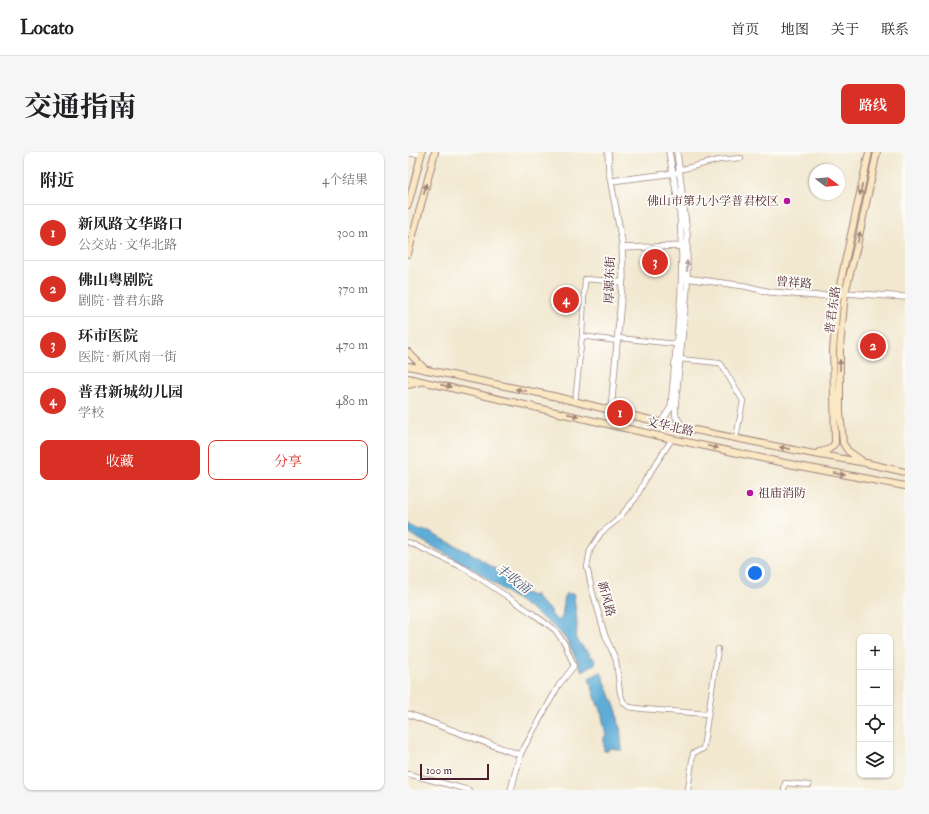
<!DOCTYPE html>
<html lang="zh">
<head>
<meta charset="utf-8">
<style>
	body { margin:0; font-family:"IM FELL Double Pica","Noto Serif SC",serif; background:#f6f6f6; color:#202124 }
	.controls { position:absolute; right:12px; bottom:12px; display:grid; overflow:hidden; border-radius:8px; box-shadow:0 1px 3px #0004 }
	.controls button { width:36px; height:36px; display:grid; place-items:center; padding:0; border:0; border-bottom:1px solid #e0e0e0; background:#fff; color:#202124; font:20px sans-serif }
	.compass { position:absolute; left:401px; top:12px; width:36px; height:36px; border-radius:50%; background:#fff; box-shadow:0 1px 3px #0004; rotate:106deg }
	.scale { position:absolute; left:12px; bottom:10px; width:69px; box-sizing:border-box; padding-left:4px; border:2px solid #4a1f2b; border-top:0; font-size:11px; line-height:14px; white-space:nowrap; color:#4a1f2b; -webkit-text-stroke:3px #fdfcf7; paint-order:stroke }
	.you { position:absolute; left:347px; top:421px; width:14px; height:14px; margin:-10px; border:3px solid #fff; border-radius:50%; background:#1a73e8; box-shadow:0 0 0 6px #1a73e833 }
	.badge { display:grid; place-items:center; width:26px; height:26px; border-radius:50%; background:#d93025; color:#fff; font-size:13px; font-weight:700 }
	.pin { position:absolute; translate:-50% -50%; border:2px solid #fff; box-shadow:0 1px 4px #0006 }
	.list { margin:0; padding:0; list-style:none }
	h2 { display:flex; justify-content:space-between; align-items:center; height:52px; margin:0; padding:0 16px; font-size:17px }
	h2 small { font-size:13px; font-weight:400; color:#757577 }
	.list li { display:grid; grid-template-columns:26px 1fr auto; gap:12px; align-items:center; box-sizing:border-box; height:56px; padding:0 16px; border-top:1px solid #e0e0e0 }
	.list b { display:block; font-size:15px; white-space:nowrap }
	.list p { margin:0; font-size:13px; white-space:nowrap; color:#757577 }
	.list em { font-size:13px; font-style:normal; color:#757577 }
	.actions { display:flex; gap:8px; padding:12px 16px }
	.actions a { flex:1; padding:9px 0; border:1px solid #d93025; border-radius:8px; text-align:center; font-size:14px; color:#d93025 }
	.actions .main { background:#d93025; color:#fff }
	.icon { flex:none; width:22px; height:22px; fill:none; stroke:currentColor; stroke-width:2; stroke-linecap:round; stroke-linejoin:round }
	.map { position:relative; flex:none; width:497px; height:638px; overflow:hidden; border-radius:8px }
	header { display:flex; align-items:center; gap:24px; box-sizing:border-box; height:56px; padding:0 20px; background:#fff; border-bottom:1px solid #e0e0e0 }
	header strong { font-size:19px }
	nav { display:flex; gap:22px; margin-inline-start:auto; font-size:14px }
	.intro { display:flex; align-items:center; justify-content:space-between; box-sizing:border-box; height:96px; padding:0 24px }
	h1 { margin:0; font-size:28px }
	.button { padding:10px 18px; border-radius:8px; background:#d93025; color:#fff; font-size:14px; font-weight:700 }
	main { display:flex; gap:24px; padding:0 24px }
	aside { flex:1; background:#fff; border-radius:8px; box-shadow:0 1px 3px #0004 }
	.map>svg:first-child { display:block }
	.water { fill:#5dadd7; stroke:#546681 }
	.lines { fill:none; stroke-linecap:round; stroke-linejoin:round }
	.minor-casing { stroke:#9e847e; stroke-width:6 }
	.tertiary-casing { stroke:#9e847e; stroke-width:7 }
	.secondary-casing { stroke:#9e847e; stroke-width:8 }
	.minor { stroke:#fff; stroke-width:4.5 }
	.tertiary { stroke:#fff; stroke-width:5.5 }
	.secondary { stroke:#fae7c3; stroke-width:6 }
	.oneway { fill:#a28377 }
	.oneway2 { fill:#ae9aa0 }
	.poi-dot { fill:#b5179e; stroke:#fdfcf7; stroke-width:1.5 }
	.labels { text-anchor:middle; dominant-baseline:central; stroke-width:3.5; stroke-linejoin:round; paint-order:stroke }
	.poi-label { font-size:12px; fill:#4a1f2b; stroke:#fdfcf7; text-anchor:end }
	.street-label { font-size:12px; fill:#4a1f2b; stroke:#fdfcf7 }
	.water-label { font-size:13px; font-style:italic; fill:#525870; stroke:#fdfcf7 }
</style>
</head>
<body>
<header>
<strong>Locato</strong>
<nav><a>首页</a><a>地图</a><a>关于</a><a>联系</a></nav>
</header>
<div class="intro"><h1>交通指南</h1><a class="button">路线</a></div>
<main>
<aside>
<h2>附近<small>4个结果</small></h2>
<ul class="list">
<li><span class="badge">1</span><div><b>新风路文华路口</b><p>公交站 · 文华北路</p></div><em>300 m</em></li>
<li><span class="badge">2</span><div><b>佛山粤剧院</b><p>剧院 · 普君东路</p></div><em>370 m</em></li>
<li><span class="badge">3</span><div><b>环市医院</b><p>医院 · 新风南一街</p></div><em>470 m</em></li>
<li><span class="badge">4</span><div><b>普君新城幼儿园</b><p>学校</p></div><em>480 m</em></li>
</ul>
<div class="actions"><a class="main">收藏</a><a>分享</a></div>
</aside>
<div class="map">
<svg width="497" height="638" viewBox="0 0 497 638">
	<rect width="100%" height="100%" fill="#fdfcf7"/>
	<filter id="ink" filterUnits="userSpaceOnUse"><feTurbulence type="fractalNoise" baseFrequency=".025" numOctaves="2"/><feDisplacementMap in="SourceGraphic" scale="8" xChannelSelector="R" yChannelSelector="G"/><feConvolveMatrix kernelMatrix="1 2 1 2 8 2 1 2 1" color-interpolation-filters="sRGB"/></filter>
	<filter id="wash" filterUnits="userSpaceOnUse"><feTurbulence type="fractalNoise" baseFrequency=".012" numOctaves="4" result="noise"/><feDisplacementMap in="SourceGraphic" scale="16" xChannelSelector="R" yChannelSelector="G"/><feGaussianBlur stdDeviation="0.9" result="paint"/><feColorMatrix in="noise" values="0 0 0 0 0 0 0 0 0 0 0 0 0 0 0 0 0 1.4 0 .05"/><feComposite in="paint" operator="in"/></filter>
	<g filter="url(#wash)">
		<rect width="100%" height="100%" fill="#f2e8d0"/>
		<path class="water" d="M0,371L4,375L9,376L14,379L15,377L66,403L108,430C110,440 116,440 124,444L126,442L129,444L128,446L144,460L143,462L150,469L154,465L157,442H166C166,454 172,476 167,485L177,498L178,497L182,502L181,503L182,505L184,504L187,508L186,509L188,511L174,519L160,490L151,479L139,469L69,419L0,381Z
			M193,520L209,560L211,573H212L214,598H208L207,596L200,597V599H196V585L198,584L192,554H190L181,526Z"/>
	</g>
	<g filter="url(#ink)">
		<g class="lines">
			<defs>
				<path id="minor" d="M271,18L311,8L333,6
					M174,184L209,189
					M210,186L268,192
					M272,207L311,211L313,212L335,249L328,286
					M167,250L174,184L177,127L214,130
					M264,287L236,330L228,346L208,369L193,381L182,398L179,415L184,438L197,483L208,508L212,541L216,551L221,555L235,557L300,562
					M0,390L56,416L124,461L147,478L157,492L166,514L151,533L112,603
					M0,622L61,638
					M280,638L285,601L295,597L310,497
					M376,638L377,631L401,633"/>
				<path id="tertiary" d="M200,0L201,20L214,90L215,125L203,258
					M269,0L279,81V137L267,255L268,265L276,276
					M0,1L13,2
					M203,29L268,21
					M214,96L275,94
					M277,126L337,134L362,140L410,144L437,141L497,145
					M253,271L263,255L273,142L274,105L272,60L261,0
					M0,562L112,603L103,638"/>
				<path id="secondary" d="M0,53L14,0
					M0,102L27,0
					M0,200L18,218
					M0,214L145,244L267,274L401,301L458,311L497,320
					M0,226L264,287L391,314L497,334
					M0,233L12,230
					M411,300C419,299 422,298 427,291L425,198L430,142L461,0
					M453,308L440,299L435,291L432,260V196L437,141L449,94L469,0"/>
			</defs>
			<use href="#minor" class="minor-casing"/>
			<use href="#tertiary" class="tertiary-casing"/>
			<use href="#secondary" class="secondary-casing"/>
			<use href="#minor" class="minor"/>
			<use href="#tertiary" class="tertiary"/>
			<use href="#secondary" class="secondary"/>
		</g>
		<defs><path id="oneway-solid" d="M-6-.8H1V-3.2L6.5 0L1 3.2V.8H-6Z"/></defs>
		<g class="oneway">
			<use href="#oneway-solid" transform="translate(17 37) rotate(-75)"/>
			<use href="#oneway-solid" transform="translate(453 38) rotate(102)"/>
			<use href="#oneway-solid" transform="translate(451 85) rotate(-78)"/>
			<use href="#oneway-solid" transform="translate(432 213) rotate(-90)"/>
			<use href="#oneway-solid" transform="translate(38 234) rotate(13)"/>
			<use href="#oneway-solid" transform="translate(113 238) rotate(-168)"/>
			<use href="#oneway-solid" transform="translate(165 263) rotate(13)"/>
			<use href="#oneway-solid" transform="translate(305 295) rotate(12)"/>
			<use href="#oneway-solid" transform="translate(377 296) rotate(-169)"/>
			<use href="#oneway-solid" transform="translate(432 322) rotate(11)"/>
		</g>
		<use class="oneway2" href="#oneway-solid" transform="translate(279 114) rotate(-90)"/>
	</g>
	<g class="poi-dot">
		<circle cx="379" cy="49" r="4"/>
		<circle cx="342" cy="341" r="4"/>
	</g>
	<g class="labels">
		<g class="poi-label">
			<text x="371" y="49">佛山市第九小学普君校区</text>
			<text x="350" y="341" text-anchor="start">祖庙消防</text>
		</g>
		<g class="street-label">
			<text transform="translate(202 128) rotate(-88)">厚源东街</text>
			<text transform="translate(386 131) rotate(5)">曾祥路</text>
			<text transform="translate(425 158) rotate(-82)">普君东路</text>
			<text transform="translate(262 275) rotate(13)">文华北路</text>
			<text transform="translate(198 447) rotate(75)">新风路</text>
		</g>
		<g class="water-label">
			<text transform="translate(105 427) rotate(37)">丰收涌</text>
		</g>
	</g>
</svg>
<div class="controls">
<button>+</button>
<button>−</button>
<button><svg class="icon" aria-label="locate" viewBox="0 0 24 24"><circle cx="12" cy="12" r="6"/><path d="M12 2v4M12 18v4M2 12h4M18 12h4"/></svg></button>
<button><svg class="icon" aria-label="layers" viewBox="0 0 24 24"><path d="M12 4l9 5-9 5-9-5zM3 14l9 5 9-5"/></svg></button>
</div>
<svg class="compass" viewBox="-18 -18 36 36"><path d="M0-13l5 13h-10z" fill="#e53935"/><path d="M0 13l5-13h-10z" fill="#757577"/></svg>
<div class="scale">100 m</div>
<div class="you"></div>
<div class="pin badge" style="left:212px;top:261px">1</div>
<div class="pin badge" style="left:465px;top:194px">2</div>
<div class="pin badge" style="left:247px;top:110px">3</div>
<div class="pin badge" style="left:158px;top:148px">4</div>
</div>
</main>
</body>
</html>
